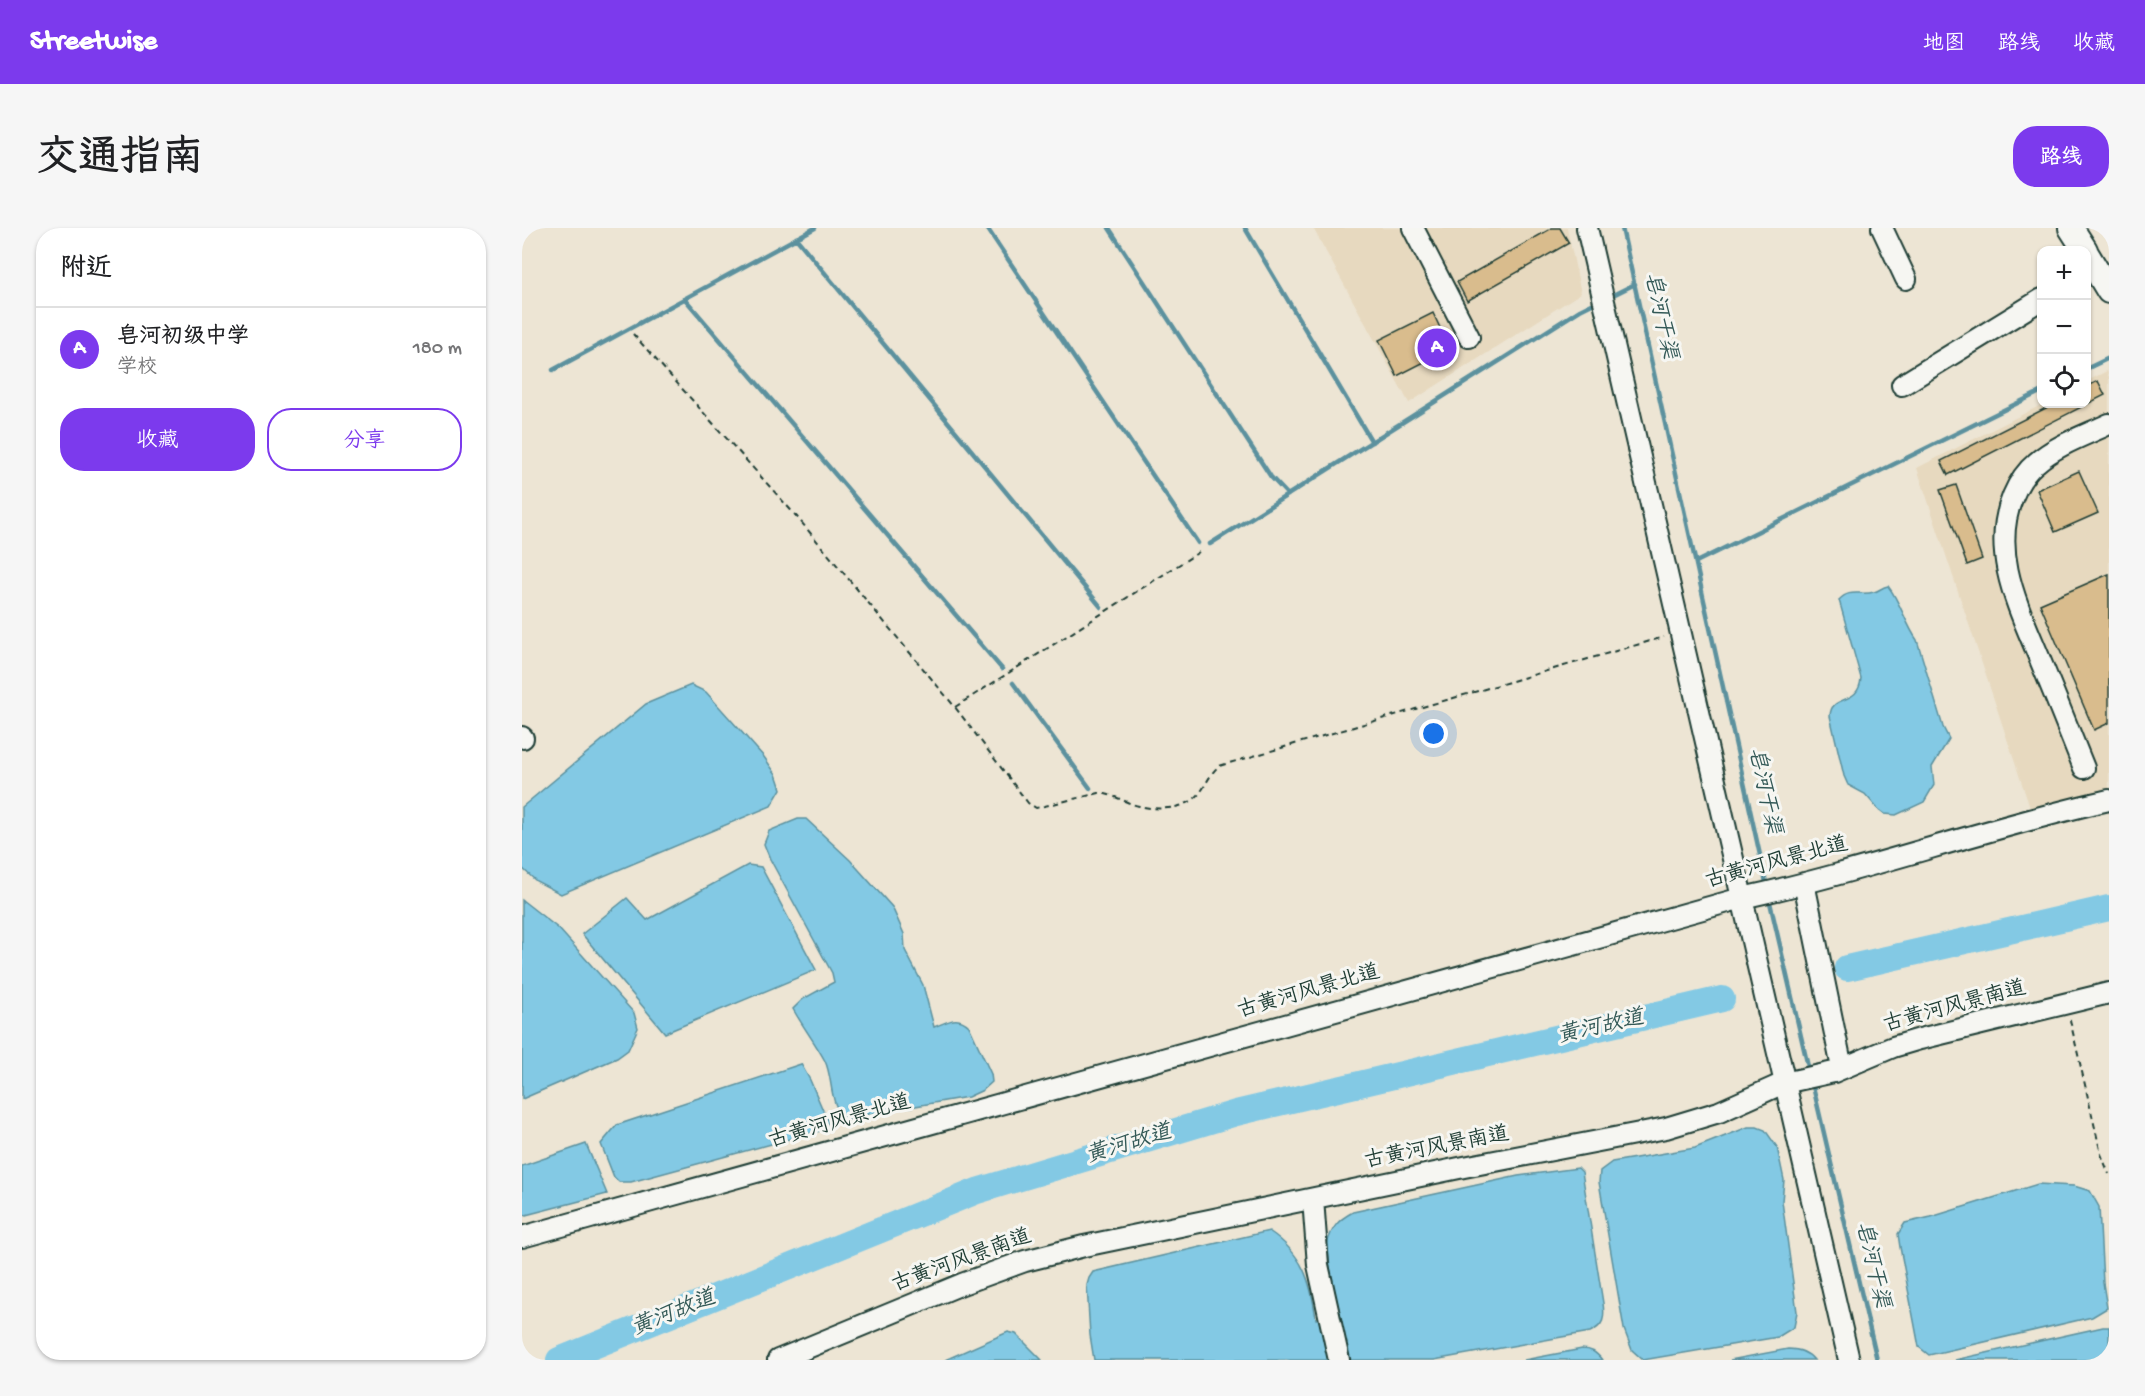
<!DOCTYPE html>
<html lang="zh">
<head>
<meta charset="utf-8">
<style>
	body { margin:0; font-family:"Gochi Hand","LXGW WenKai TC",sans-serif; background:#f6f6f6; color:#202124 }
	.controls { position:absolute; right:18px; top:18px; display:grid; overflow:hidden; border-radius:12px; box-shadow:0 2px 4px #0004 }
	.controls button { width:54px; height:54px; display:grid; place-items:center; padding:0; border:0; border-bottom:2px solid #e0e0e0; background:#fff; color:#202124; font:30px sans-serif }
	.you { position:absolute; left:912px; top:506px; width:21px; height:21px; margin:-15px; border:4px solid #fff; border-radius:50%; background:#1a73e8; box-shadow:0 0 0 9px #1a73e833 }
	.badge { display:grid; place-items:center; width:39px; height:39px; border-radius:50%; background:#7c3aed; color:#fff; font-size:20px; font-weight:700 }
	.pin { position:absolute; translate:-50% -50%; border:3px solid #fff; box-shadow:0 2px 6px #0006 }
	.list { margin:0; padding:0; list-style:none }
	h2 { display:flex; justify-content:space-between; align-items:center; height:78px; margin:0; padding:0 24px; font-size:26px }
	h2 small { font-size:20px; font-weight:400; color:#757577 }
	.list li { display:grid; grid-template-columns:39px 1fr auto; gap:18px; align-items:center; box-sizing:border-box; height:84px; padding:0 24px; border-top:2px solid #e0e0e0 }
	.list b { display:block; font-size:22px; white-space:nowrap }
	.list p { margin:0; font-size:20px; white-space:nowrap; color:#757577 }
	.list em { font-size:20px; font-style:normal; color:#757577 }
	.actions { display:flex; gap:12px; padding:18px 24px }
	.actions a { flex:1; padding:14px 0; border:2px solid #7c3aed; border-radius:24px; text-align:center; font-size:21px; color:#7c3aed }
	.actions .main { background:#7c3aed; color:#fff }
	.icon { flex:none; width:33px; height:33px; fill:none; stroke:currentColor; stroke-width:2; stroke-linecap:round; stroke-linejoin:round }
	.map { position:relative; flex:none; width:1587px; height:1132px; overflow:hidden; border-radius:24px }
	header { display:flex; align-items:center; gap:36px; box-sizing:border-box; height:84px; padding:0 30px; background:#7c3aed; color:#fff }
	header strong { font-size:28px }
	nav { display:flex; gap:33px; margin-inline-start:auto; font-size:21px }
	.intro { display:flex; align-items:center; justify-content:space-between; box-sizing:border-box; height:144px; padding:0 36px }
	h1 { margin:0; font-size:42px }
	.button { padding:15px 27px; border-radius:24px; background:#7c3aed; color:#fff; font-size:21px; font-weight:700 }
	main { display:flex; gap:36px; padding:0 36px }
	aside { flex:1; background:#fff; border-radius:24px; box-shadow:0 2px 4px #0004 }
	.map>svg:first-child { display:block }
	.built { fill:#e7d9bf }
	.water { fill:#83c9e4; stroke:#5b919e; stroke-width:1.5 }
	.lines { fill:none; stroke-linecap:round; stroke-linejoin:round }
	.stream { stroke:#5b919e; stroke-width:4.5 }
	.river { stroke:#83c9e4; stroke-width:26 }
	.building { fill:#d9bc8d; stroke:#1f3d34; stroke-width:1.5 }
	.minor-casing { stroke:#1f3d34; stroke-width:24 }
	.major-casing { stroke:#1f3d34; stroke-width:28 }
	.path { stroke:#1f3d34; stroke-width:2; stroke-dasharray:6 4.5; stroke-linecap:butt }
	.minor { stroke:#f6f6f2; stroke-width:20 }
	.major { stroke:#f6f6f2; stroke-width:24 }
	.labels { text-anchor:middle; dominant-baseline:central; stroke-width:6; stroke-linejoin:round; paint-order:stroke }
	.street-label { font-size:21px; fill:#1f3d34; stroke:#f6f6f2 }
	.water-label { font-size:22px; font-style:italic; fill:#335957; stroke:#f6f6f2 }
</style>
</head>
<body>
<header>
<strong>Streetwise</strong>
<nav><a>地图</a><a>路线</a><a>收藏</a></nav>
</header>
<div class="intro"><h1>交通指南</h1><a class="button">路线</a></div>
<main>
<aside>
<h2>附近<small></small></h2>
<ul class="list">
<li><span class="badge">A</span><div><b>皂河初级中学</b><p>学校</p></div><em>180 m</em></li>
</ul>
<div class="actions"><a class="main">收藏</a><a>分享</a></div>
</aside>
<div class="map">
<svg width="1587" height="1132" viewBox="0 0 1587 1132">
	<rect width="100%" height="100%" fill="#ede5d4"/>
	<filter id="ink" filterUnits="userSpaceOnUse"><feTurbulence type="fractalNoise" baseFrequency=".0167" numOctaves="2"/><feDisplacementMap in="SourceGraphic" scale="12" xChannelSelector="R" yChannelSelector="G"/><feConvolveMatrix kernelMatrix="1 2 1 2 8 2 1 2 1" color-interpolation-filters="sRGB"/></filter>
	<g filter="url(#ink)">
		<path class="built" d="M791,0H1045L1059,65L887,175Z
			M1585,143L1587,150V560L1508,580L1395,240L1521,176H1564L1565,153Z"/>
		<path class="water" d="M1366,358C1379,375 1383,395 1395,412L1421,499L1427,511L1410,539L1412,557L1402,574L1374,587L1363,586L1355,580L1343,566L1326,557L1322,548L1308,488C1309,465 1337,479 1339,450L1317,372C1328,360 1338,368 1352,364C1357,363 1360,359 1366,358Z
			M169,457L184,464L242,529L254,546L259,561L249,578L39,666L14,653L0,640V579L124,476Z
			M276,591H284L328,632L370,679L382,706L383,722L401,757L412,799C426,794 435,786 447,798L469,846L470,854L461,862L446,869L347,886L326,892C306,880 312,852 303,833C294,816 281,799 271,781L281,771L312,754L310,745L248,631L242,616L247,603Z
			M226,637L239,639L294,742L143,805L60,706L105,670L125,692Z
			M0,672L37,701L112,785L116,800L106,822L95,830L0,871Z
			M279,836L288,852L306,894L301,902L109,954H97L92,949L79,916L95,897Z
			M1226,899H1235L1243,902L1255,919L1262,952L1260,973L1275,1084L1272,1099L1256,1109L1121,1132L1110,1122L1102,1101L1077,954L1078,943L1090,934L1173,920Z
			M64,916L85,966L0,988V938Z
			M1056,940L1060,944L1081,1075C1083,1090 1082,1098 1068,1104L912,1132H829L816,1099L805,1016C810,999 816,992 831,984L996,948Z
			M1516,956L1552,958L1568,963L1577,979L1581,1055L1585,1080L1570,1089L1407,1127L1397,1119L1378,1019L1376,1006L1383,995L1409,989Z
			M747,1003C781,1026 789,1053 794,1091H798L807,1132H572L568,1107L565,1057L567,1050L571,1044Z
			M1581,1099H1587V1132H1433Z
			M486,1104L494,1106L520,1132H423Z
			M1060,1121C1069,1121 1074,1124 1080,1132H1002Z
			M1266,1121C1276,1121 1285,1123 1292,1132H1208Z"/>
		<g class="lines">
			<path class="stream" d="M465,0L676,315
				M587,0L749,249L766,267
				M723,0L850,214
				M1100,0L1245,659
				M274,10L579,379
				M1093,66L1113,56
				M163,71L480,441
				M1564,141L1587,130
				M31,142L293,0
				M688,316L1058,82L1070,76
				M1174,334L1520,163
				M491,455L568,560
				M1247,670L1287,843
				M1290,854L1355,1132"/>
			<path class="river" d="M1325,740L1587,680
				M37,1132L455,963L714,885L1200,771"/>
		</g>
		<path class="building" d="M1030,0H1038L1047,15L945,73L935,54Z
			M911,85L928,121L875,148L857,112Z
			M1576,153L1583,167L1426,247L1419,233L1532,176H1564V159Z
			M1557,243L1576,285L1533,304L1515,262Z
			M1434,257L1460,331L1445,337L1418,262Z
			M1587,346V495L1572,502L1518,376Z"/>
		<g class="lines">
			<defs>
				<path id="minor" d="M891,0L947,109
					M1065,0L1327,1132
					M1360,0L1384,51
					M1380,157L1520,71
					M0,509L1,510
					M1562,540C1548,505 1534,470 1519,434C1498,382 1467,325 1491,268C1496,256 1504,243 1514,235C1534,217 1564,207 1587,196
					M1282,655L1320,840
					M791,971L796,1037L817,1132
					M0,1009L1220,670C1344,643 1463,600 1587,572
					M256,1132L440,1056L503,1033L562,1018L942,939L1144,900L1197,884L1262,855L1312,844L1371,819L1398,811L1587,765"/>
				<path id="major" d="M1549,0L1563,22
					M1564,25L1587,63"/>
			</defs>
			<use href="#minor" class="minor-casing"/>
			<use href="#major" class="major-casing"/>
			<path class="path" d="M111,106L275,289L433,479L506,575L514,580L577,565C592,566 603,575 617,578C633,582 658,582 672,571C683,562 686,547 697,538L1142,409
				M433,479L677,324
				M1548,792L1579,926L1587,946"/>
			<use href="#minor" class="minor"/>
			<use href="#major" class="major"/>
		</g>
	</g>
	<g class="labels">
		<g class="street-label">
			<text transform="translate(1255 636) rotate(-15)">古黄河风景北道</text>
			<text transform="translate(787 765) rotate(-16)">古黄河风景北道</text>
			<text transform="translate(1433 780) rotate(-15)">古黄河风景南道</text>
			<text transform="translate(318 895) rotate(-16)">古黄河风景北道</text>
			<text transform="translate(915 921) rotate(-11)">古黄河风景南道</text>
			<text transform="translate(440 1034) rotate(-20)">古黄河风景南道</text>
		</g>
		<g class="water-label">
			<text transform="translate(1137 88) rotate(78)">皂河干渠</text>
			<text transform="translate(1241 563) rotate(78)">皂河干渠</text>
			<text transform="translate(1079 800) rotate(-13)">黄河故道</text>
			<text transform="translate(607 917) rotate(-17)">黄河故道</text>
			<text transform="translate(1349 1037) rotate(77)">皂河干渠</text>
			<text transform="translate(152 1086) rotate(-22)">黄河故道</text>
		</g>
	</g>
</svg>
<div class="controls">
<button>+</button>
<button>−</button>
<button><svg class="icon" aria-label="locate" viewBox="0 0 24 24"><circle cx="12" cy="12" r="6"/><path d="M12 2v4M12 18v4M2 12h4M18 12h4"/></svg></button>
</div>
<div class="you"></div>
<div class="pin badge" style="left:915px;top:120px">A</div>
</div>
</main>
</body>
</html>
